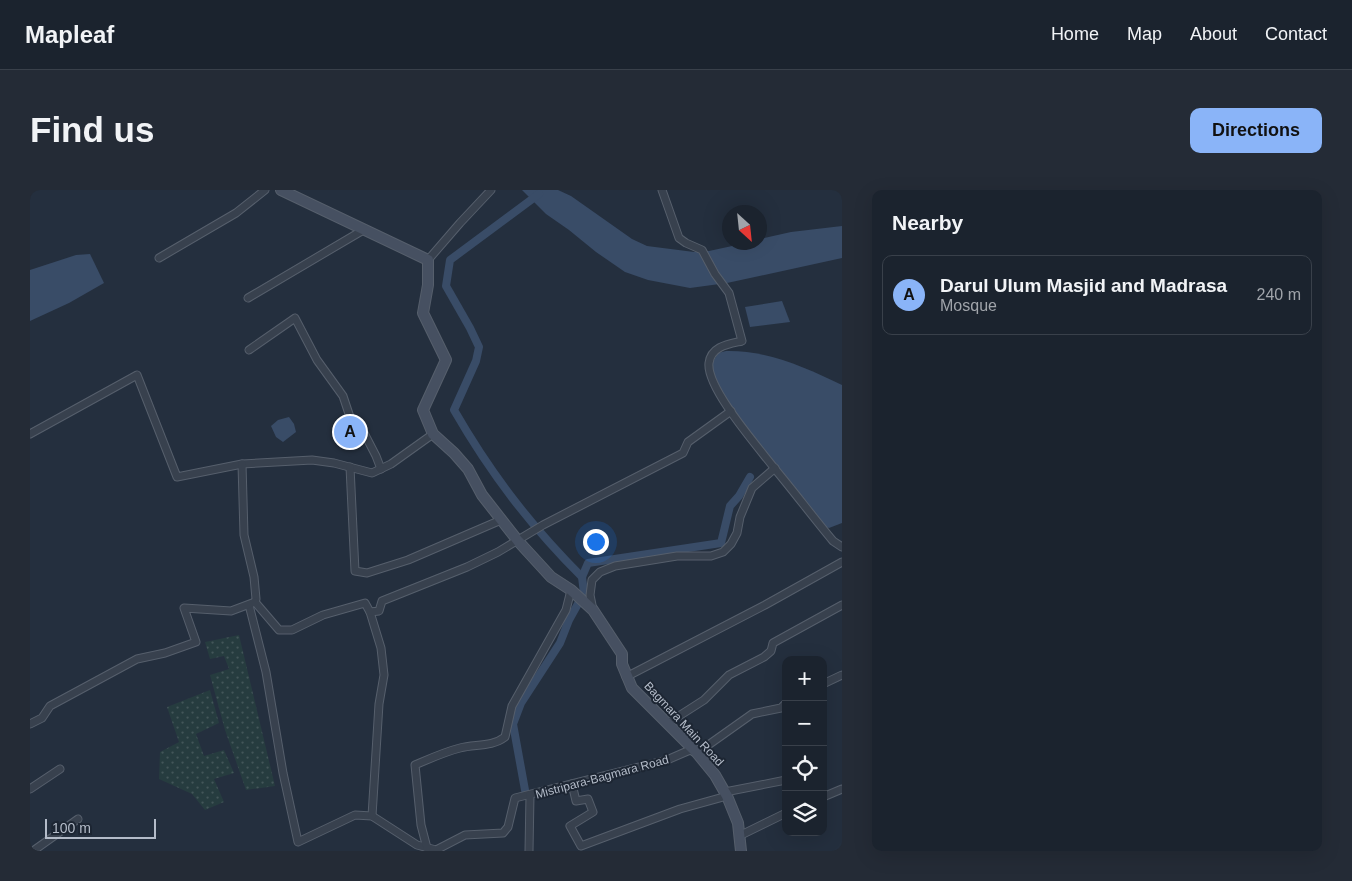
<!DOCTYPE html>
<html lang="en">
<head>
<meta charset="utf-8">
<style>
  :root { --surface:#1b232e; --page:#242b36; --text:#f1f3f6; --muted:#a0a4aa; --line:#39404a; --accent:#8ab4f8 }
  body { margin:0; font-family:Arial,sans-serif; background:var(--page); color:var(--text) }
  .controls { position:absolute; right:15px; bottom:15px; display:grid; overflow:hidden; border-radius:10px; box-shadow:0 5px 20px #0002 }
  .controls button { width:45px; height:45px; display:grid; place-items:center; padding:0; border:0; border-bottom:1px solid var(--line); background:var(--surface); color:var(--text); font:25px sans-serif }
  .compass { position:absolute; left:692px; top:15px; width:45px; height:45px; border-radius:50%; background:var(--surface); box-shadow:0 5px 20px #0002; rotate:153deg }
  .scale { position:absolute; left:15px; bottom:12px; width:111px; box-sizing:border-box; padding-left:5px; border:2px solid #b4bcc9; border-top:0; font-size:14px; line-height:18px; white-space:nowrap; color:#b4bcc9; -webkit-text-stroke:4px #1d2633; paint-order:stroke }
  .you { position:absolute; left:565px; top:351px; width:18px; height:18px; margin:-12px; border:4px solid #fff; border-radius:50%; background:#1a73e8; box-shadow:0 0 0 8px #1a73e833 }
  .badge { display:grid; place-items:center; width:32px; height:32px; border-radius:50%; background:var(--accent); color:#111; font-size:16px; font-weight:700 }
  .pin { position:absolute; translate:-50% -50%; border:2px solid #fff; box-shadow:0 1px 5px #0006 }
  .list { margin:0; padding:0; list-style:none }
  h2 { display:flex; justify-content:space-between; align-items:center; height:65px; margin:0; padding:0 20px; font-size:21px }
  h2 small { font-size:16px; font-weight:400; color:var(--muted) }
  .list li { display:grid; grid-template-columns:32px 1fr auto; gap:15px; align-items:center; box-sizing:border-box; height:80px; margin:0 10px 10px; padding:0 10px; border:1px solid var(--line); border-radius:10px }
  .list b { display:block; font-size:19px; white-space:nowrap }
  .list p { margin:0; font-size:16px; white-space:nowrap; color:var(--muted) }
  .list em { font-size:16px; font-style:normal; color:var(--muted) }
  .icon { flex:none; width:28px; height:28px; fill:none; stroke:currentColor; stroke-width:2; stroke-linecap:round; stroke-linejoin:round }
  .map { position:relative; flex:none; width:812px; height:661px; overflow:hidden; border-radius:10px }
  header { display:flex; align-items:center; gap:30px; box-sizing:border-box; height:70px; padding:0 25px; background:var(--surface); border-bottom:1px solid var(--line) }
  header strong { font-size:24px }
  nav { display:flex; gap:28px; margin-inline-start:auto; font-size:18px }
  .intro { display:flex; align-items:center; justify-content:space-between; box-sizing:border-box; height:120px; padding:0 30px }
  h1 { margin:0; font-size:35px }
  .button { padding:12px 22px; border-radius:10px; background:var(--accent); color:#111; font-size:18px; font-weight:700 }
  main { display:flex; gap:30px; padding:0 30px }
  aside { flex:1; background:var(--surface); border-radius:10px; box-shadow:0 5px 20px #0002 }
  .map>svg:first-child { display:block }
  .grass { fill:url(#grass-dots) }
  .water { fill:#394c67 }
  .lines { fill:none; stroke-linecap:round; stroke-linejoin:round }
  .canal { stroke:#394c67; stroke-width:8 }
  .street-casing { stroke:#565f6c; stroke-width:9 }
  .secondary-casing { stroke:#565f6c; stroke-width:12 }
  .street { stroke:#38414e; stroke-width:7 }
  .secondary { stroke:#465061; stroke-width:10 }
  .labels { text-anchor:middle; stroke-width:4; stroke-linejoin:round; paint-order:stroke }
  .street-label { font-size:12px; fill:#b4bcc9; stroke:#1d2633 }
</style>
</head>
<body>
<header>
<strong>Mapleaf</strong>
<nav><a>Home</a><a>Map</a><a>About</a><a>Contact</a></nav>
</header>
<div class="intro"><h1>Find us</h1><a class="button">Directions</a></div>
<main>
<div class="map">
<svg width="812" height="661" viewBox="0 0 812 661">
  <defs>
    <pattern id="grass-dots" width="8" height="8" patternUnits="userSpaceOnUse" patternTransform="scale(1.25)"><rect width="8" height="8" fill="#263c3f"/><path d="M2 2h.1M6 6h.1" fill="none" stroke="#435659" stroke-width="1.8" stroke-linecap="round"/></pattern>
  </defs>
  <rect width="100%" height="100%" fill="#242f3e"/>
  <g class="grass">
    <path d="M209,445L245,596L216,600L195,540L180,485L199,479L194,466L180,469L175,452Z"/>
    <path d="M180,500L189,533L166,544L174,566L194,560L204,583L184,589L194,612L175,620L162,604L129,589L130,562L149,552L137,517Z"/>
  </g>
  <g class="water">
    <path d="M492,0H528L541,6L602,49L617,56L664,62L679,61L716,53L729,52L730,49L761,42L812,36V68L697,93L660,98L618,90L595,82L566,62L539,40L516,24Z"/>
    <path d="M60,64L74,93L39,113L0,131V80L46,65Z"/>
    <path d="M752,111L760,132L720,137L715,117Z"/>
    <path d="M696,161C737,160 776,178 812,195V333L799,338L794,336L712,234L687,194L681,175L688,163Z"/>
    <path d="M259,227L264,234L266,242L253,252L246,247L241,236L248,230Z"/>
  </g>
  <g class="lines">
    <g class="canal">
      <path d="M509,4L420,70L416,96L440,138L449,157L446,171L424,220C461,284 500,335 552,387"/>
      <path d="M495,600L483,534L491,513L530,453L539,430L554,403L552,387L558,373L691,353L700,316L709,306L720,287"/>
    </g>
    <g class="street-casing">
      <g id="street">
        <path d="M632,0L649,48L656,53L672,60L685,84L699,103L712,151C699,154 681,156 679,173C676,198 729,258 745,279C765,303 783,327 803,351L812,357"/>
        <path d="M129,68L206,23L235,0"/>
        <path d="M398,70L430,33L461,0"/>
        <path d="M218,108L335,39"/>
        <path d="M219,160L265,128L287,170L313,206L320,227L331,237L346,266L351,279"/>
        <path d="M0,244L107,185L147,287L212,274L282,270L304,273L342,283L361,274L403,244"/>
        <path d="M212,274L214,345L224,387L226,409L225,412"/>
        <path d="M320,277L325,381L337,383L378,370L471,330"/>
        <path d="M219,415L236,482L253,583L268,652L325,625L342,626L387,655L406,660L435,645L473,643L478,637L485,608L637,570L660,560L667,563L722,524L751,518L756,513"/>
        <path d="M563,420L560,405L562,390L570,382L585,376L647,366H681L693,362L701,354L707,343L710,327L722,298L745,278"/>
        <path d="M340,422L351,458L354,485L349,514L342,626"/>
        <path d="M596,487L735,415L812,372"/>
        <path d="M793,494L812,485"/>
        <path d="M638,533L674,510L699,485L734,467L741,461L743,453L812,415"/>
        <path d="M0,534L12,528L20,516L107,469L135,463L166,452L154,418L201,421L225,412L249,440H262L293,425L335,413L340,422L349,421L352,411L437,377L468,362L513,335L653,263L658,252L701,221"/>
        <path d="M542,594L546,611L558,609L563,622L540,636L551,656L650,619L697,606"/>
        <path d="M0,599L30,579"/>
        <path d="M695,602L756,590"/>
        <path d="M793,607L812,599"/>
        <path d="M709,646L756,623"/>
        <path d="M397,658L391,635L385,575C399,569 414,562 430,558C445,554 462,557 475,547L482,516L536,420L541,400"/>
        <path d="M3,661L48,629"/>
        <path d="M499,661L500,605"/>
      </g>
    </g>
    <g class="secondary-casing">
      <path id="secondary" d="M251,0L398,70V95L393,123L416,170L393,220L403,244L424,263L438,279L452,305L488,351L521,387L541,400L563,420L592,464V474L602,498L667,563L685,585L697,606L708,633L711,661"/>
    </g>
    <use href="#street" class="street"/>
    <use href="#secondary" class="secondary"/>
  </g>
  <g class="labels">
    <g class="street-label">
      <text transform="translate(654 534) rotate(47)" y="4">Bagmara Main Road</text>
      <text transform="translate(572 587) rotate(-15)" y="4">Mistripara-Bagmara Road</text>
    </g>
  </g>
</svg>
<div class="controls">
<button>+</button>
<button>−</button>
<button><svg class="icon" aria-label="locate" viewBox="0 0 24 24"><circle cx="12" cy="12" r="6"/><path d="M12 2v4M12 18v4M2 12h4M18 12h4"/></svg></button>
<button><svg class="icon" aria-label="layers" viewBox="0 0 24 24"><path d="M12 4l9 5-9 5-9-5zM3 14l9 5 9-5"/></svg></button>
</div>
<svg class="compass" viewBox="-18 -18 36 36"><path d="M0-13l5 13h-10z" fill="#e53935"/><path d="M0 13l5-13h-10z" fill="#a0a4aa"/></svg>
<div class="scale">100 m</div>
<div class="you"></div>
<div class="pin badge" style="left:320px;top:242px">A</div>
</div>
<aside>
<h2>Nearby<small></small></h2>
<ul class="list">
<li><span class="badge">A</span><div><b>Darul Ulum Masjid and Madrasa</b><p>Mosque</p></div><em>240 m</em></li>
</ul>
</aside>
</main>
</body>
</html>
